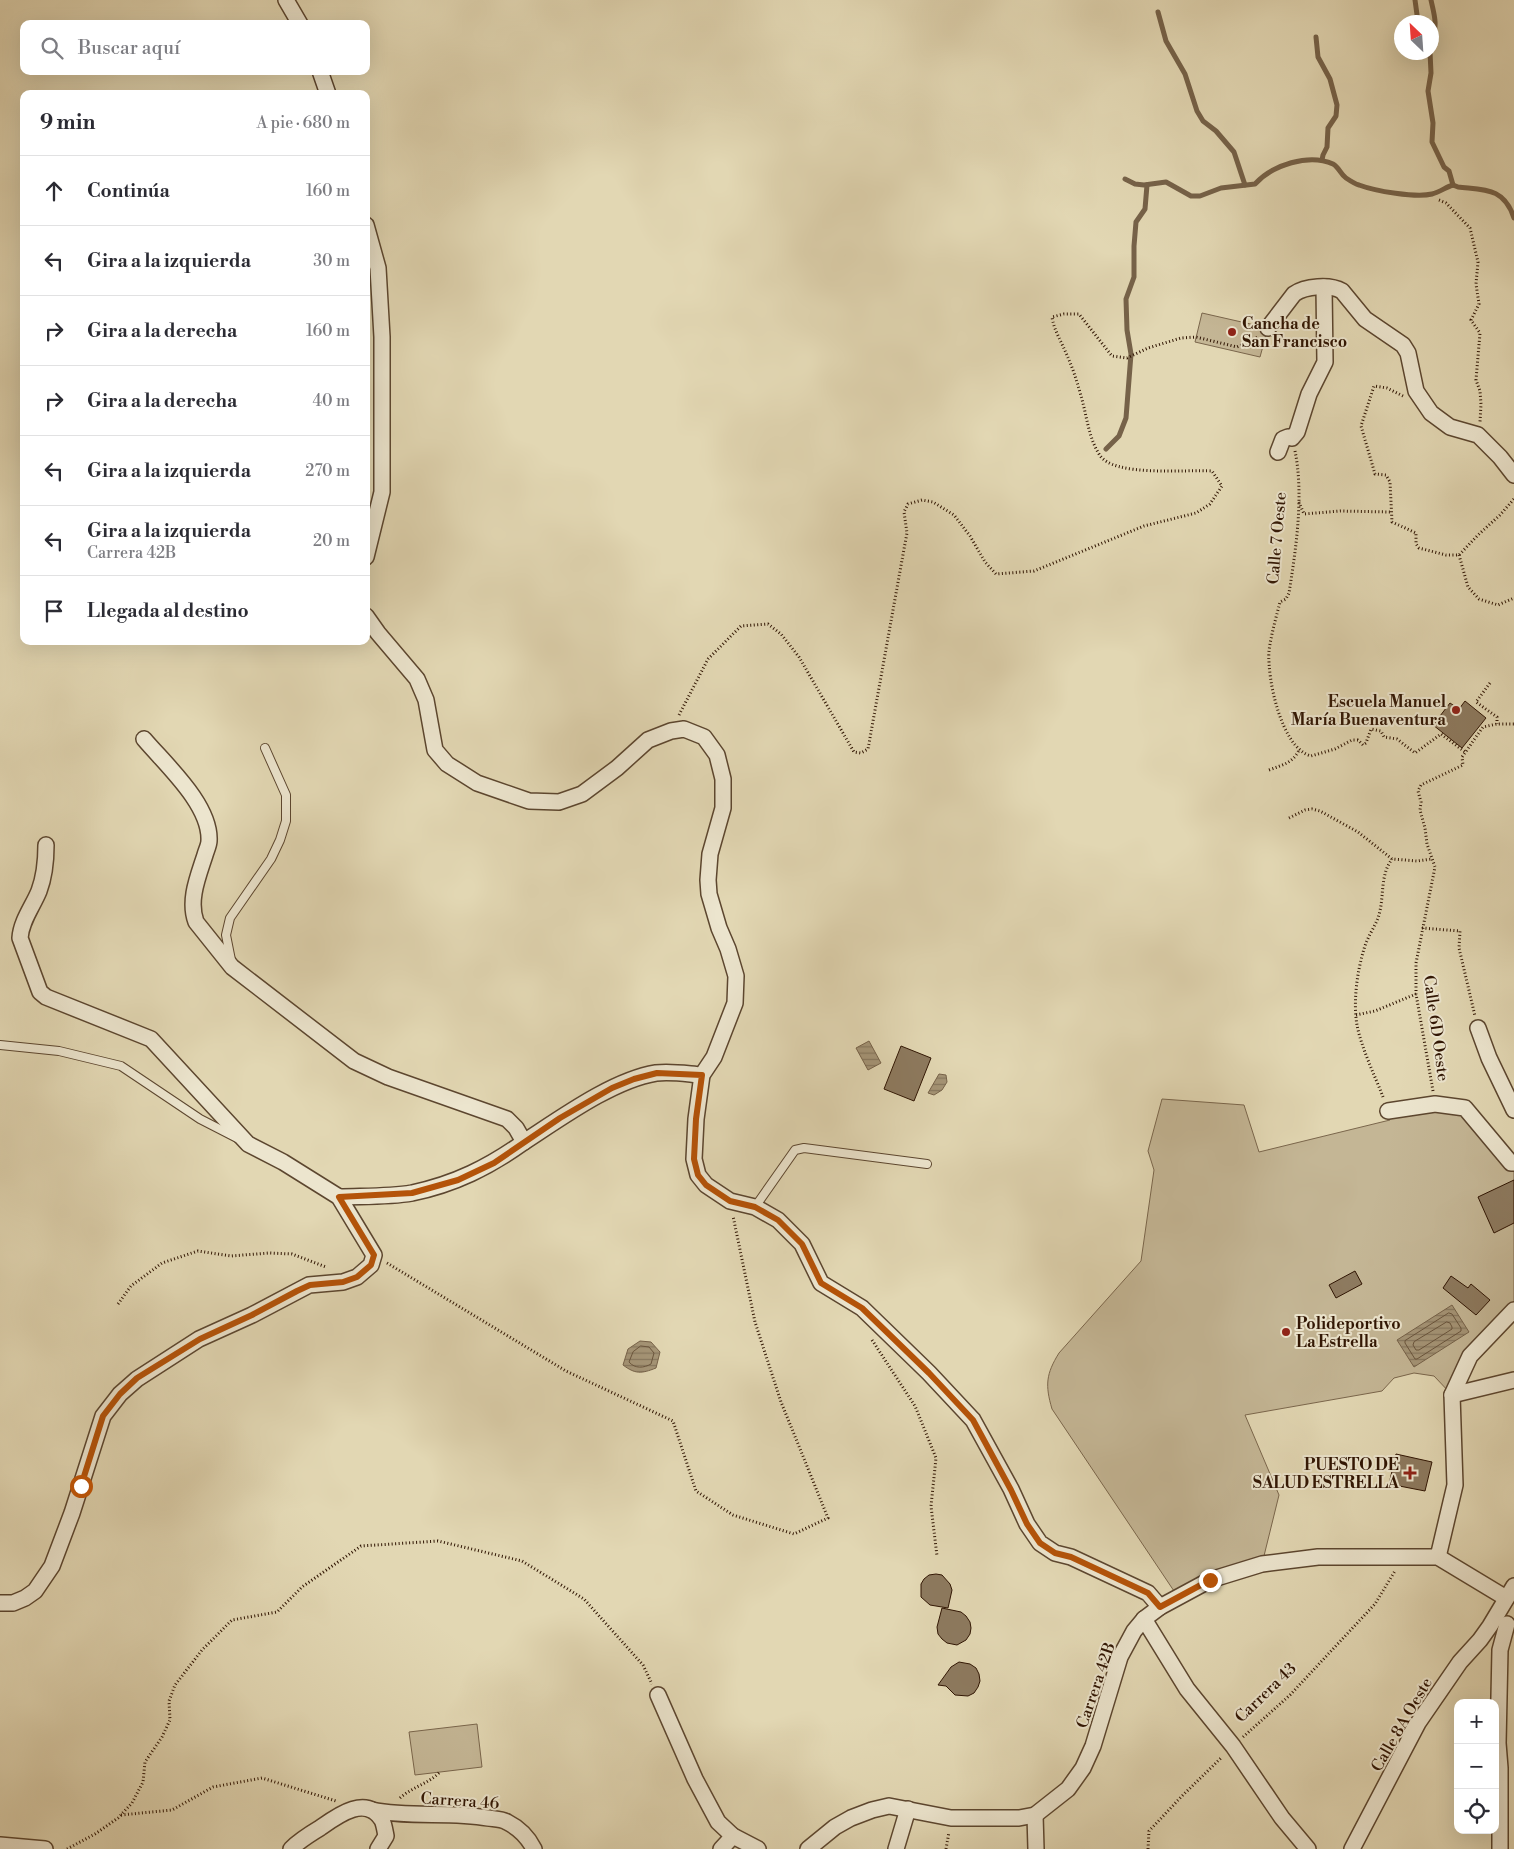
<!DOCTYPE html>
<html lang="es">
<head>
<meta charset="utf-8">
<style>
  :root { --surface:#fff; --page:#f2f2f3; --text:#2b2b33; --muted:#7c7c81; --line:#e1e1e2 }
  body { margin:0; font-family:"Libre Bodoni",serif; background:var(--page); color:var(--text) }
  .controls { position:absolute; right:15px; bottom:15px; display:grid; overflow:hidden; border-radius:10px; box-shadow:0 5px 20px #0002 }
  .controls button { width:45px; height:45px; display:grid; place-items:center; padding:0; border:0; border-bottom:1px solid var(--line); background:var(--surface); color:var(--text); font:25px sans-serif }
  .compass { position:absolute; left:1394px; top:15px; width:45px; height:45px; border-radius:50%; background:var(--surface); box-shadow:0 5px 20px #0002; rotate:335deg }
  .stop { position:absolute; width:15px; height:15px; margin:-11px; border:4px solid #b45309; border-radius:50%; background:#fff }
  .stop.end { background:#b45309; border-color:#fff; box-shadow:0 1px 5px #0008 }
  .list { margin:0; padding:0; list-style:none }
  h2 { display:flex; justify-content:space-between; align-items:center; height:65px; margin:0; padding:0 20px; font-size:21px }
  h2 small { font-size:16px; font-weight:400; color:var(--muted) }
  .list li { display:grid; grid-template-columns:32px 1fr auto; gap:15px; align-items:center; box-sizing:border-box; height:70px; padding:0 20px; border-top:1px solid var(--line) }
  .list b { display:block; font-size:19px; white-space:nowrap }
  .list p { margin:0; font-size:16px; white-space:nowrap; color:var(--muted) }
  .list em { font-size:16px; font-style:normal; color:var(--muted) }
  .icon { flex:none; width:28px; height:28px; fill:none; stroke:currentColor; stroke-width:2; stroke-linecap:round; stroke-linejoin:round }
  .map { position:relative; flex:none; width:1514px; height:1849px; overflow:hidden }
  .search { position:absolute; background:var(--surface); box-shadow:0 5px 20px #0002; left:20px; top:20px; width:350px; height:55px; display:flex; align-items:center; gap:12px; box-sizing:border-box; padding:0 18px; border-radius:10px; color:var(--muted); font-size:19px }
  .panel { position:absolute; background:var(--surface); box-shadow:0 5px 20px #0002; left:20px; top:90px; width:350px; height:555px; border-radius:10px }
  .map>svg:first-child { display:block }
  .garden { fill:#c4b695; stroke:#7a664c }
  .water { fill:url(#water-rules); stroke:#766249 }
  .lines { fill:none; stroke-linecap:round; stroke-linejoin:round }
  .shore { stroke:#6a553d; stroke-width:1 }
  .stream { stroke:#766249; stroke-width:5 }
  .building { fill:#8d7a5f; stroke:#301503 }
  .service-casing { stroke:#5c462f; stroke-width:10 }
  .minor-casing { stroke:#5c462f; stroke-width:18 }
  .path { stroke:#301503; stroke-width:3; stroke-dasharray:1 2.5; stroke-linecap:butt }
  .service { stroke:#ece5ce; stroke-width:8 }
  .minor { stroke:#ece5ce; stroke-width:15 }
  .route { stroke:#b45309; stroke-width:6 }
  .poi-dot { fill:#8f2418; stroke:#ece5ce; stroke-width:2 }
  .labels { text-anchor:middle; stroke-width:4; stroke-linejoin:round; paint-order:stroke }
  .poi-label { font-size:16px; font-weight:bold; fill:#301503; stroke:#ece5ce; text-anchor:start }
  .street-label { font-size:16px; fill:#301503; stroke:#ece5ce }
</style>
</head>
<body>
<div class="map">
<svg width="1514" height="1849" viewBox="0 0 1514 1849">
  <defs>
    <pattern id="water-rules" width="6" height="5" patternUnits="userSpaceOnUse" patternTransform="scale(1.25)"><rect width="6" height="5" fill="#a59577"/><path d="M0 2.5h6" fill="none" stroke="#87785f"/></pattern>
  </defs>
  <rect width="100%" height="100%" fill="#e2d7b3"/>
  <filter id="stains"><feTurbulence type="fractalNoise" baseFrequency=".004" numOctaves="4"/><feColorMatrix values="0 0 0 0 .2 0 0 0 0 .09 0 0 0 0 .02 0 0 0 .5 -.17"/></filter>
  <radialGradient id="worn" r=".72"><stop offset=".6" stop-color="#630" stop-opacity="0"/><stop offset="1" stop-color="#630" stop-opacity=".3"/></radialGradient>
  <g class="garden">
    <path d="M1202,313L1268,328L1260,357L1195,342Z"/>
    <path d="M1162,1099L1244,1105L1259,1152L1390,1120L1388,1111L1465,1108L1514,1163V1310L1470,1356L1452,1395L1434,1376L1414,1373L1394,1378L1382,1391L1245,1415L1279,1495L1262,1564L1178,1597L1052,1409C1045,1385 1046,1374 1059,1353L1141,1261L1154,1170L1148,1151Z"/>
    <path d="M477,1724L482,1767L415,1775L409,1732Z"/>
  </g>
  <g class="water">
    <path d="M869,1041L881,1063L868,1070L856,1048Z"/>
    <path d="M939,1074L946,1075L947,1082L942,1090L934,1095L928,1093Z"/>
    <path d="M1452,1305L1469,1332L1414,1367L1397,1340Z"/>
    <path d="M640,1341L651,1342L660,1352L656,1368C641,1374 635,1374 623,1365L628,1349Z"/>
  </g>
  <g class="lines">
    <g class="shore">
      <path d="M1449,1313L1452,1314L1461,1328V1331L1417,1359H1415L1405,1343V1341Z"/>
      <path d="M1447,1322L1450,1323L1452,1327V1329L1419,1350H1416L1413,1345L1414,1342Z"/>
      <path d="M641,1346L649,1347L654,1353L651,1364C644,1368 635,1369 629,1362L633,1352Z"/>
    </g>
    <g class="stream">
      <path d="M1415,0L1418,22"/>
      <path d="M1431,0C1434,14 1438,25 1432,38"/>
      <path d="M1158,12L1166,41L1185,74L1197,111L1203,121L1216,131L1234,152L1245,185"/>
      <path d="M1316,37L1318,57L1330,79L1337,105L1336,116L1328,128L1327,147L1323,155L1322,160"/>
      <path d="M1430,52L1431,73L1428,91L1433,123L1432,142L1444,167L1449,171L1453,185"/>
      <path d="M1125,179L1135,184L1144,185L1166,182L1191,196H1200L1221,188L1255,184C1272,165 1309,153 1333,164C1339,167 1340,174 1346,178C1349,180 1355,184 1359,185C1375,191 1416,198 1432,194C1440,192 1446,187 1453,185"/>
      <path d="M1453,185L1458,187C1484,190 1504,187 1514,218"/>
      <path d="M1106,449L1119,436L1126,418L1131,354L1127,330L1126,299L1134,277V246L1136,222L1145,209L1147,185"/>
    </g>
  </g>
  <g class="building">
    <path d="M1465,701L1486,718L1462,748L1433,725L1450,703L1459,709Z"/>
    <path d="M901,1046L931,1058L914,1101L884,1089Z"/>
    <path d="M1514,1180V1223L1494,1233L1478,1197Z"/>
    <path d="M1355,1271L1362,1284L1336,1298L1329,1285Z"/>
    <path d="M1451,1276L1468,1288L1471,1284L1490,1300L1476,1315L1443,1288Z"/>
    <path d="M1396,1454L1432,1462L1425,1491L1389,1484Z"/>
    <path d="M936,1574L942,1575L950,1584L952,1590L948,1608L930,1605L921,1597V1584L924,1579L929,1575Z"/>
    <path d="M942,1608L961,1612L966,1616L970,1622L971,1628L970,1634L966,1640L957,1645L947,1643L942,1639L938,1634L937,1627Z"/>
    <path d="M959,1662L970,1664L976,1668L979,1674L980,1681L978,1687L974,1693L968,1696L955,1695L946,1686L938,1685L951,1667Z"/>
  </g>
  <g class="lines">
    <g class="service-casing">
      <g id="service">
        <path d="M231,960L226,935L230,918L271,859L280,840L286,821V795L265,748"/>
        <path d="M0,1045L59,1051L121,1066L200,1119L237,1138"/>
        <path d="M755,1207L795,1150L804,1148L927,1164"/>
      </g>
    </g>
    <g class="minor-casing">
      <g id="minor">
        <path d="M286,0L300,24"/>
        <path d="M320,71L328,94"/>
        <path d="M366,225L378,268L382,337V492L366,557"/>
        <path d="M1268,328L1294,294C1305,286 1330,284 1342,291L1365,319L1403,345L1408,353L1416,391L1431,413L1450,427L1478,435L1500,457L1514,475"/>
        <path d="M1278,452L1283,439L1288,437L1292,438L1297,432L1309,394L1325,362L1324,287"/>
        <path d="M366,616L378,633L417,679L426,700L435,750L447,764L477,783L529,801L559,802L582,794L617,768L648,740L671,731L684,729L704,737L717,755L723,779V808L710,854L708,880L709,894L719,928L728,949L736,976L735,1003L714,1057L702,1075L696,1119L694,1159L698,1175L706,1185L730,1201L755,1207L778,1220L802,1244L821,1283L862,1308L929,1373L973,1420L1011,1489L1027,1524L1040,1543L1055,1553L1071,1557L1148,1593L1160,1607"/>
        <path d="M144,739C166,765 211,805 209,841C209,845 206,851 205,855C198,877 188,900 196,922L232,967L354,1061L388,1077L507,1119L516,1128L524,1142C561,1118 613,1080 656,1073C671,1071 688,1074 702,1075"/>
        <path d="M1478,1028L1489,1058L1514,1110"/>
        <path d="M1388,1111L1435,1104L1465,1108L1511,1163H1514"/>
        <path d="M339,1197C363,1196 389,1197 412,1193C455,1184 489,1167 524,1142"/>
        <path d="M1452,1395L1514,1380"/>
        <path d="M1438,1557L1455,1485L1452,1395L1470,1356L1514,1310"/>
        <path d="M0,1603H13L25,1598L35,1591L52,1566L72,1513L103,1416L120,1394L137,1379L199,1339L252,1315L309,1285L343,1282L357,1277L371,1265L374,1255L339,1197L283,1162L248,1144L151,1039L46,997L40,992L20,938C21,921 33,906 39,891C45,875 46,861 46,845"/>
        <path d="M1144,1619L1187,1689L1233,1746L1282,1818L1308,1849"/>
        <path d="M658,1695L695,1779L718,1822L733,1836L758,1849"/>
        <path d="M372,1810C410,1818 450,1811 488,1818C494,1819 502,1819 507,1822C519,1828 528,1837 534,1849"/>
        <path d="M1035,1815L1036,1849"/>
        <path d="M0,1845L45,1849"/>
        <path d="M291,1849C300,1840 310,1834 320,1828C337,1816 366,1794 382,1820C384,1824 385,1831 386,1836L378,1849"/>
        <path d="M721,1849L733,1836"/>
        <path d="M808,1849L835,1827L851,1818L872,1810L889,1806L951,1818H1019L1035,1815L1068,1789L1083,1768L1093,1746L1120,1657L1134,1631L1144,1619L1160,1607L1210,1580L1262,1564L1318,1557H1438L1506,1598"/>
        <path d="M896,1849L908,1809"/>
        <path d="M1352,1849L1418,1723L1460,1662L1480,1640L1490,1626L1514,1586"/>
        <path d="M1500,1849V1768L1498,1743L1500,1650L1507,1624"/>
      </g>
    </g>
    <g class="path">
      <path d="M1439,200L1446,203L1470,228L1478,262L1476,284L1479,304L1471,320L1480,333L1476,380L1480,391L1481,404L1480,422"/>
      <path d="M1403,396L1387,388L1374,386L1361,426L1375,474L1386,475L1390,482L1392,522L1416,533V544L1419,548L1446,555H1459L1478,535L1500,515L1514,499"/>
      <path d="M1295,451C1304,495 1296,549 1289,593L1286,599L1280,602C1276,618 1271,635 1269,651C1267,678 1281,748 1311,756L1335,749L1352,740H1358L1363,745L1366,743L1371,729L1381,731L1384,737L1397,739L1415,753L1441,734L1465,752"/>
      <path d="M1299,502L1304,514L1340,511L1390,512"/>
      <path d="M1459,555L1468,587L1479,599L1498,605L1514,598"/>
      <path d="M1490,683L1476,702L1497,717V724"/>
      <path d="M679,715L708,659L741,626L768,624L781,634L799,657L854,752L861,753L868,749L904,549L907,533L904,512L908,504L922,500L933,502L954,515L970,536L985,562L996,574L1034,571L1144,526L1196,513L1210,504L1222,486L1212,471C1188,469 1112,478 1099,454C1088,436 1087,416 1081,396C1077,381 1072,366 1066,353C1061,341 1054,330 1052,317L1064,314H1079L1112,356L1127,358L1148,348L1181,338L1196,337L1237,347L1258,337"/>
      <path d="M1269,770C1282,765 1293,763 1299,750"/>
      <path d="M1289,818L1305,810L1312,809L1320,811L1358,832L1392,859L1417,861L1432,859"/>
      <path d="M1422,928L1460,931L1459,948L1475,1016"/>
      <path d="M1356,1015L1375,1011L1416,994"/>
      <path d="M1433,1091L1416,994V963L1435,867L1427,844L1425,828L1420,810L1421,802L1418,791L1421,785L1463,765L1462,757L1483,727L1497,724H1514"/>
      <path d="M1383,1097C1375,1076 1361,1047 1357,1025C1353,1002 1357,972 1364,949C1367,938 1374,928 1378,918C1385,898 1379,877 1392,859"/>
      <path d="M387,1263L566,1371L673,1421L696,1491L733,1515L794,1534L828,1518L781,1402L755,1322L733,1216"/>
      <path d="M118,1304L131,1286L162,1263L198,1251L231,1256L269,1253L292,1254L326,1267"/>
      <path d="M872,1340L915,1406L936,1458L931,1506L937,1556"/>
      <path d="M1243,1737L1290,1695L1375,1604L1395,1571"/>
      <path d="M400,1798C412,1787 428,1784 440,1772"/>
      <path d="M121,1815L172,1810L213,1787L262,1778L336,1801"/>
      <path d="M67,1849L95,1834L118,1818L132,1803L143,1782L145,1762L162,1737L170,1720L169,1701L175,1685L202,1650L232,1620L277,1612L302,1587L361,1546L438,1541L522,1561L584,1599L643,1665L652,1684"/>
      <path d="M946,1849L949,1832"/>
      <path d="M1148,1849L1149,1831L1182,1796L1222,1757"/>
    </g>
    <use href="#service" class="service"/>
    <use href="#minor" class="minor"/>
  </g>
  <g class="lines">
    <path class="route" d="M81,1486L103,1416L120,1394L137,1378L200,1339L252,1315L297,1291L310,1285L343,1282L357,1277L371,1265L374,1255L339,1197L412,1193L458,1180L494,1163L560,1118L612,1088L634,1079L657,1073L702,1075L696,1119L694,1159L698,1175L706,1185L730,1201L755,1207L778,1220L802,1244L821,1283L862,1308L929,1373L973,1420L1011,1490L1027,1524L1040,1543L1055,1553L1071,1557L1148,1593L1160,1607L1210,1580"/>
  </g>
  <g class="poi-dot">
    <circle cx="1232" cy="332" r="5"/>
    <circle cx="1456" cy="710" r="5"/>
    <circle cx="1286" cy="1332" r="5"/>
    <path d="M1407.5 1465.5h5v5h5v5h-5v5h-5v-5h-5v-5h5z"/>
  </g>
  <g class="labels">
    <g class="poi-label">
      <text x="1242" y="329">Cancha de<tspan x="1242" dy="18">San Francisco</tspan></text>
      <text x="1446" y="707" text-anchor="end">Escuela Manuel<tspan x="1446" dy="18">María Buenaventura</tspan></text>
      <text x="1296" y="1329">Polideportivo<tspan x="1296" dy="18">La Estrella</tspan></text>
      <text x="1399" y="1470" text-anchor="end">PUESTO DE<tspan x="1399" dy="18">SALUD ESTRELLA</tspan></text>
    </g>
    <g class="street-label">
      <text transform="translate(1276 538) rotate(-85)" y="6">Calle 7 Oeste</text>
      <text transform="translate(1437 1028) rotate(82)" y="6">Calle 6D Oeste</text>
      <text transform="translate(1095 1685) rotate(-71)" y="6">Carrera 42B</text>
      <text transform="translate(1265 1692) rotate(-44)" y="6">Carrera 43</text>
      <text transform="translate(1401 1724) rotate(-60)" y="6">Calle 8A Oeste</text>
      <text transform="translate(460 1800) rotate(4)" y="6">Carrera 46</text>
    </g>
  </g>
  <rect width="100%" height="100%" filter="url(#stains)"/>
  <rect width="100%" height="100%" fill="url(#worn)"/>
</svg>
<div class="controls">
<button>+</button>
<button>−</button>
<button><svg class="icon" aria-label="locate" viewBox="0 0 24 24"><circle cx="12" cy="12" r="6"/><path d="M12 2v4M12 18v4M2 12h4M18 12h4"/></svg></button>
</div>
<svg class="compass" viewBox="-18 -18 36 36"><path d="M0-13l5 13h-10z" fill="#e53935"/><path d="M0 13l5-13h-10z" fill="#7c7c81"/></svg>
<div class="stop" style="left:81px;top:1486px"></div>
<div class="stop end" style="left:1210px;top:1580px"></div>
<div class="search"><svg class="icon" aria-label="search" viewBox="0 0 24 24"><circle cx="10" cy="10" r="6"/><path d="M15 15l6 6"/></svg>Buscar aquí</div>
<section class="panel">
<h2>9 min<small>A pie · 680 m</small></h2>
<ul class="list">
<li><svg class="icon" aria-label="ahead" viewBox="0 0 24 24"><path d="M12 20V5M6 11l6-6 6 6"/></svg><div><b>Continúa</b></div><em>160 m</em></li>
<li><svg class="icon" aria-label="left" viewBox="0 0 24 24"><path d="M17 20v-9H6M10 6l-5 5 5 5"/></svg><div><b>Gira a la izquierda</b></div><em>30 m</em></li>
<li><svg class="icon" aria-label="right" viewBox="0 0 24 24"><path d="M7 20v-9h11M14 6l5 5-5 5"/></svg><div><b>Gira a la derecha</b></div><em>160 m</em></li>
<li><svg class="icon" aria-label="right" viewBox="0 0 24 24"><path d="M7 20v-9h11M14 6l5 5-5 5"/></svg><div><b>Gira a la derecha</b></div><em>40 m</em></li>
<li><svg class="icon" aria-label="left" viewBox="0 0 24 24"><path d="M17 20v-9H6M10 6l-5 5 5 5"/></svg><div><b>Gira a la izquierda</b></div><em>270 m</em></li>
<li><svg class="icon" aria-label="left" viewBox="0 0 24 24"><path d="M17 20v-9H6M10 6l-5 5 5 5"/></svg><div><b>Gira a la izquierda</b><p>Carrera 42B</p></div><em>20 m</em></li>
<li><svg class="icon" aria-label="arrive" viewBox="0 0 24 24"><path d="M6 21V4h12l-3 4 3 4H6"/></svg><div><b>Llegada al destino</b></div></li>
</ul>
</section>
</div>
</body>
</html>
